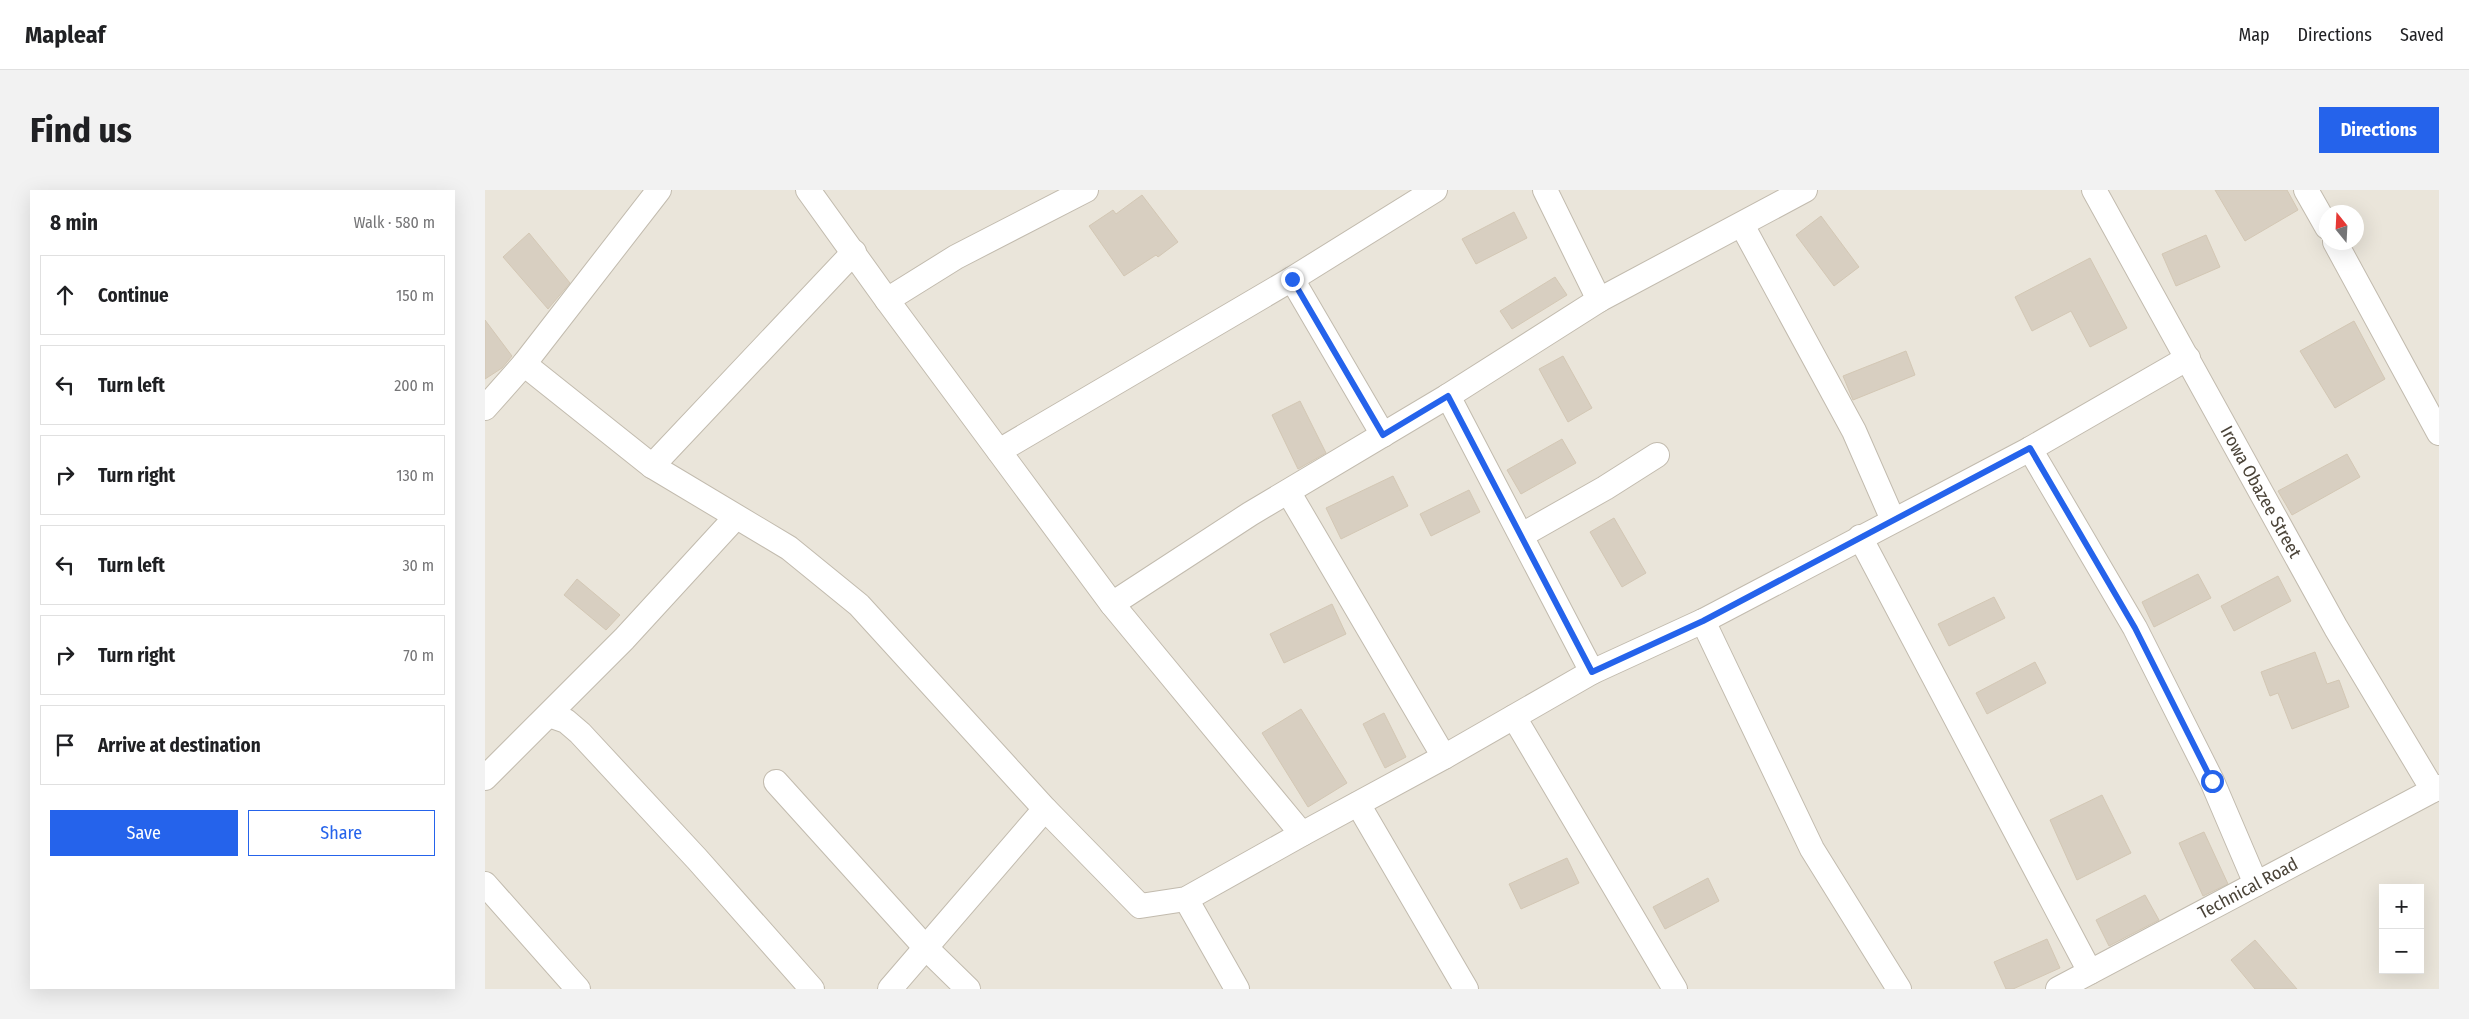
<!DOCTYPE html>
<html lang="en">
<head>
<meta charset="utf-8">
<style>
  :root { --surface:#fff; --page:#f2f2f2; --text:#202124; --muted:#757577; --line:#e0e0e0; --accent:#2563eb }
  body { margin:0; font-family:"Fira Sans Condensed",sans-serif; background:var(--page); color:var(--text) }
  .controls { position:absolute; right:15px; bottom:15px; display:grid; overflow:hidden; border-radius:0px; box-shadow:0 5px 20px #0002 }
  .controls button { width:45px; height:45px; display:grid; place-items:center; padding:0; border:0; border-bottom:1px solid var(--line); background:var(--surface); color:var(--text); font:25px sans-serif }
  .compass { position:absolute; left:1834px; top:15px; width:45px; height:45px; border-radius:50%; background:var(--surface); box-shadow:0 5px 20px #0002; rotate:342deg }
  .stop { position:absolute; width:15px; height:15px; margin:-11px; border:4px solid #2563eb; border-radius:50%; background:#fff }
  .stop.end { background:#2563eb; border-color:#fff; box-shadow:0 1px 5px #0008 }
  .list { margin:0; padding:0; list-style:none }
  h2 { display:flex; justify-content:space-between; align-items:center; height:65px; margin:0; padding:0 20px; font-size:21px }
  h2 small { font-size:16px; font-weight:400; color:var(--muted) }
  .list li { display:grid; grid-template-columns:32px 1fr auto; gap:15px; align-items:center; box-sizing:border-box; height:80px; margin:0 10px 10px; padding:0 10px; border:1px solid var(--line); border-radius:0px }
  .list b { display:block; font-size:19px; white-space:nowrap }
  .list em { font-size:16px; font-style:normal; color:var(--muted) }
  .actions { display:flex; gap:10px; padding:15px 20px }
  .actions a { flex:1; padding:11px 0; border:1px solid var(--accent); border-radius:0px; text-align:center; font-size:18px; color:var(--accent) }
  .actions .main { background:var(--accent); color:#fff }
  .icon { flex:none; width:28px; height:28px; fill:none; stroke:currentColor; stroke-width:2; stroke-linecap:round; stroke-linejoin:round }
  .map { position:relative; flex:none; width:1954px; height:799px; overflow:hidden; border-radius:0px }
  header { display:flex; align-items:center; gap:30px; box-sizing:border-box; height:70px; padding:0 25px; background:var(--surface); border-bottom:1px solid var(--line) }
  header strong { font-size:24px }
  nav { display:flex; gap:28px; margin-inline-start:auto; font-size:18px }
  .intro { display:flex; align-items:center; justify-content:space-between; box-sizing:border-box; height:120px; padding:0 30px }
  h1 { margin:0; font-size:35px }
  .button { padding:12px 22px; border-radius:0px; background:var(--accent); color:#fff; font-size:18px; font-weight:700 }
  main { display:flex; gap:30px; padding:0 30px }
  aside { flex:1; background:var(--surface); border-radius:0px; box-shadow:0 5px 20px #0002 }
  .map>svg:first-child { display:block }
  .residential { fill:#eae5da; fill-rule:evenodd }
  .building { fill:#d8cfc1; stroke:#d3c7b4 }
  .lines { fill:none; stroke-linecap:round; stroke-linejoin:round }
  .minor-casing { stroke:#c2bbae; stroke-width:26 }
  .minor { stroke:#fff; stroke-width:24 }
  .route { stroke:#2563eb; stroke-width:6 }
  .labels { text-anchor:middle; stroke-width:4; stroke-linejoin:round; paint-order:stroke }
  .street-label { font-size:18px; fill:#4b4439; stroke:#fff }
</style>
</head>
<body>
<header>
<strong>Mapleaf</strong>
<nav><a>Map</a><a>Directions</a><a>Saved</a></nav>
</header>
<div class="intro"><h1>Find us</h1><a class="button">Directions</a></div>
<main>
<aside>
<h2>8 min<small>Walk · 580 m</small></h2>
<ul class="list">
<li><svg class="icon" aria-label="ahead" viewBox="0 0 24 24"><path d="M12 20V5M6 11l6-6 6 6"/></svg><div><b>Continue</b></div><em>150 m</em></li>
<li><svg class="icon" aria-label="left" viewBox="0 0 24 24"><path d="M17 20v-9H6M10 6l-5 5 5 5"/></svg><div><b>Turn left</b></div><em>200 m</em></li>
<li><svg class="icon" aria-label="right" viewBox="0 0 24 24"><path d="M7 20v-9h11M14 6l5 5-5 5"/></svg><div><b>Turn right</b></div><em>130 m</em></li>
<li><svg class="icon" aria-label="left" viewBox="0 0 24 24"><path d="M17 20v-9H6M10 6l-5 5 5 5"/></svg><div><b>Turn left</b></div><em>30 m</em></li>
<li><svg class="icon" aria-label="right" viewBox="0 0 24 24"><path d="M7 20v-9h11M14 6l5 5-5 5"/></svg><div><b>Turn right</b></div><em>70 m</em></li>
<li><svg class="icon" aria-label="arrive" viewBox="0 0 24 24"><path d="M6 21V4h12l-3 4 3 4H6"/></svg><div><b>Arrive at destination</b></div></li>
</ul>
<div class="actions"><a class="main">Save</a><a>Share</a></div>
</aside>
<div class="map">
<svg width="1954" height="799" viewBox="0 0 1954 799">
  <rect width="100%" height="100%" fill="#f6f3ec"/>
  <path class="residential" d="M0,0H1954V799H0ZM1842,22H1872V52H1842ZM1898,698H1935V780H1898Z"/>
  <g class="building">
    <path d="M1730,0H1802L1813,20L1760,51Z"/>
    <path d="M657,5L693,52L673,67L671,65L639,86L604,36L628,20L631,24Z"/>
    <path d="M1029,22L1042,48L991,74L977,49Z"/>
    <path d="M1336,26L1374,77L1349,96L1311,45Z"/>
    <path d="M44,43L85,93L63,119L18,67Z"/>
    <path d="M1721,45L1735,77L1691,96L1677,64Z"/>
    <path d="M1605,68L1642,138L1605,157L1586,121L1547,141L1530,107Z"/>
    <path d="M1070,87L1082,105L1027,139L1015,121Z"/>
    <path d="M0,130L27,166L17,178L0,189Z"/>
    <path d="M1869,131L1900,189L1850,218L1815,161Z"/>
    <path d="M1421,161L1430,185L1368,210L1358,186Z"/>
    <path d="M1078,166L1107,218L1083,232L1054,179Z"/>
    <path d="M815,211L841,263L813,279L787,225Z"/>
    <path d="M1077,249L1091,273L1036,304L1022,280Z"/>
    <path d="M1862,264L1875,287L1807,325L1793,301Z"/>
    <path d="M908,286L923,316L856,349L841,318Z"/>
    <path d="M984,300L995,322L946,346L935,324Z"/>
    <path d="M1129,328L1161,383L1137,397L1105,342Z"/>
    <path d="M1713,384L1726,408L1669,437L1657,412Z"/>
    <path d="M1793,386L1806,411L1749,441L1736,416Z"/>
    <path d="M92,389L135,425L121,440L79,405Z"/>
    <path d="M1509,407L1520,428L1464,456L1453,434Z"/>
    <path d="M847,414L861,444L799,473L785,444Z"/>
    <path d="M1830,462L1842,494L1854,490L1864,517L1807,539L1793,503L1785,506L1776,482Z"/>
    <path d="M1550,472L1561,493L1502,524L1491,503Z"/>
    <path d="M816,519L862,593L823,617L777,543Z"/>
    <path d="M899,523L921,567L900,578L878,534Z"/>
    <path d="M1617,605L1646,663L1592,690L1565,630Z"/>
    <path d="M1719,642L1743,694L1718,706L1694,653Z"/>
    <path d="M1082,668L1094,693L1036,719L1024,694Z"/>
    <path d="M1223,688L1234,711L1180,739L1168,717Z"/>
    <path d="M1660,705L1674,730L1624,756L1611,730Z"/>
    <path d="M1562,749L1575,778L1528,799H1521L1509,772Z"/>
    <path d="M1770,750L1812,799H1770L1746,770Z"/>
  </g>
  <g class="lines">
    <g class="minor-casing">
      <g id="minor">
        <path d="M323,0L402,110L627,414L817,644"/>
        <path d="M1060,0L1114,110"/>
        <path id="s1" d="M1609,0L1851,438L1948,600"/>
        <path d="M1821,0L1842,37"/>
        <path d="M1257,35L1369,241L1408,330"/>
        <path d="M1850,52L1954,243"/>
        <path d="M807,89L898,245"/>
        <path d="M402,110L471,67L601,0"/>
        <path d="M39,174L167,276L304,358L374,415L560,619L655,716L701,709L817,644L959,567L1107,482L1218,431L1456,306L1545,259L1703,168"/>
        <path d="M963,206L1107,482"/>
        <path d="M0,218L39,174L174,0"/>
        <path d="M1545,259L1650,438L1727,591L1771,694"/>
        <path d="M514,261L807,89L950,0"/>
        <path d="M167,276L369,62"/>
        <path d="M804,303L959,567"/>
        <path d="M1037,345L1120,298L1172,265"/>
        <path d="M1375,347L1605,782"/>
        <path d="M627,414L765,324L963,206L1114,110L1320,0"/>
        <path d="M1218,431L1327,659L1414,799"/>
        <path d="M64,525L81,531L95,543L212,669L327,799"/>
        <path d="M1029,527L1190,799"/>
        <path d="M0,588L139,449L251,327"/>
        <path d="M291,592L440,757L483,799"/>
        <path d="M873,614L981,799"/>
        <path d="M0,694L93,799"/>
        <path d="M701,709L752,799"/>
        <path d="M405,799L560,619"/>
        <path id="s2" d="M1573,799L1954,597"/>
      </g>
    </g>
    <use href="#minor" class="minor"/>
  </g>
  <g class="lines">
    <path class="route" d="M807,89L898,245L963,206L1107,482L1218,431L1545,258L1650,438L1727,591"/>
  </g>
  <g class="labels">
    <g class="street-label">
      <text dy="6" stroke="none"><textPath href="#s1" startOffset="345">Irowa Obazee Street</textPath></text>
      <text dy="6" stroke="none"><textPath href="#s2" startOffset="215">Technical Road</textPath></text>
    </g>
  </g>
</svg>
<div class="controls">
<button>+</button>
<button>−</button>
</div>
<svg class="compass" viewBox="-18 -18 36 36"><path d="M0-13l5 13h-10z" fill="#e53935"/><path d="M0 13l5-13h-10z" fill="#757577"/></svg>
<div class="stop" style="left:1727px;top:591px"></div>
<div class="stop end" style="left:807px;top:89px"></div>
</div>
</main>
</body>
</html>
